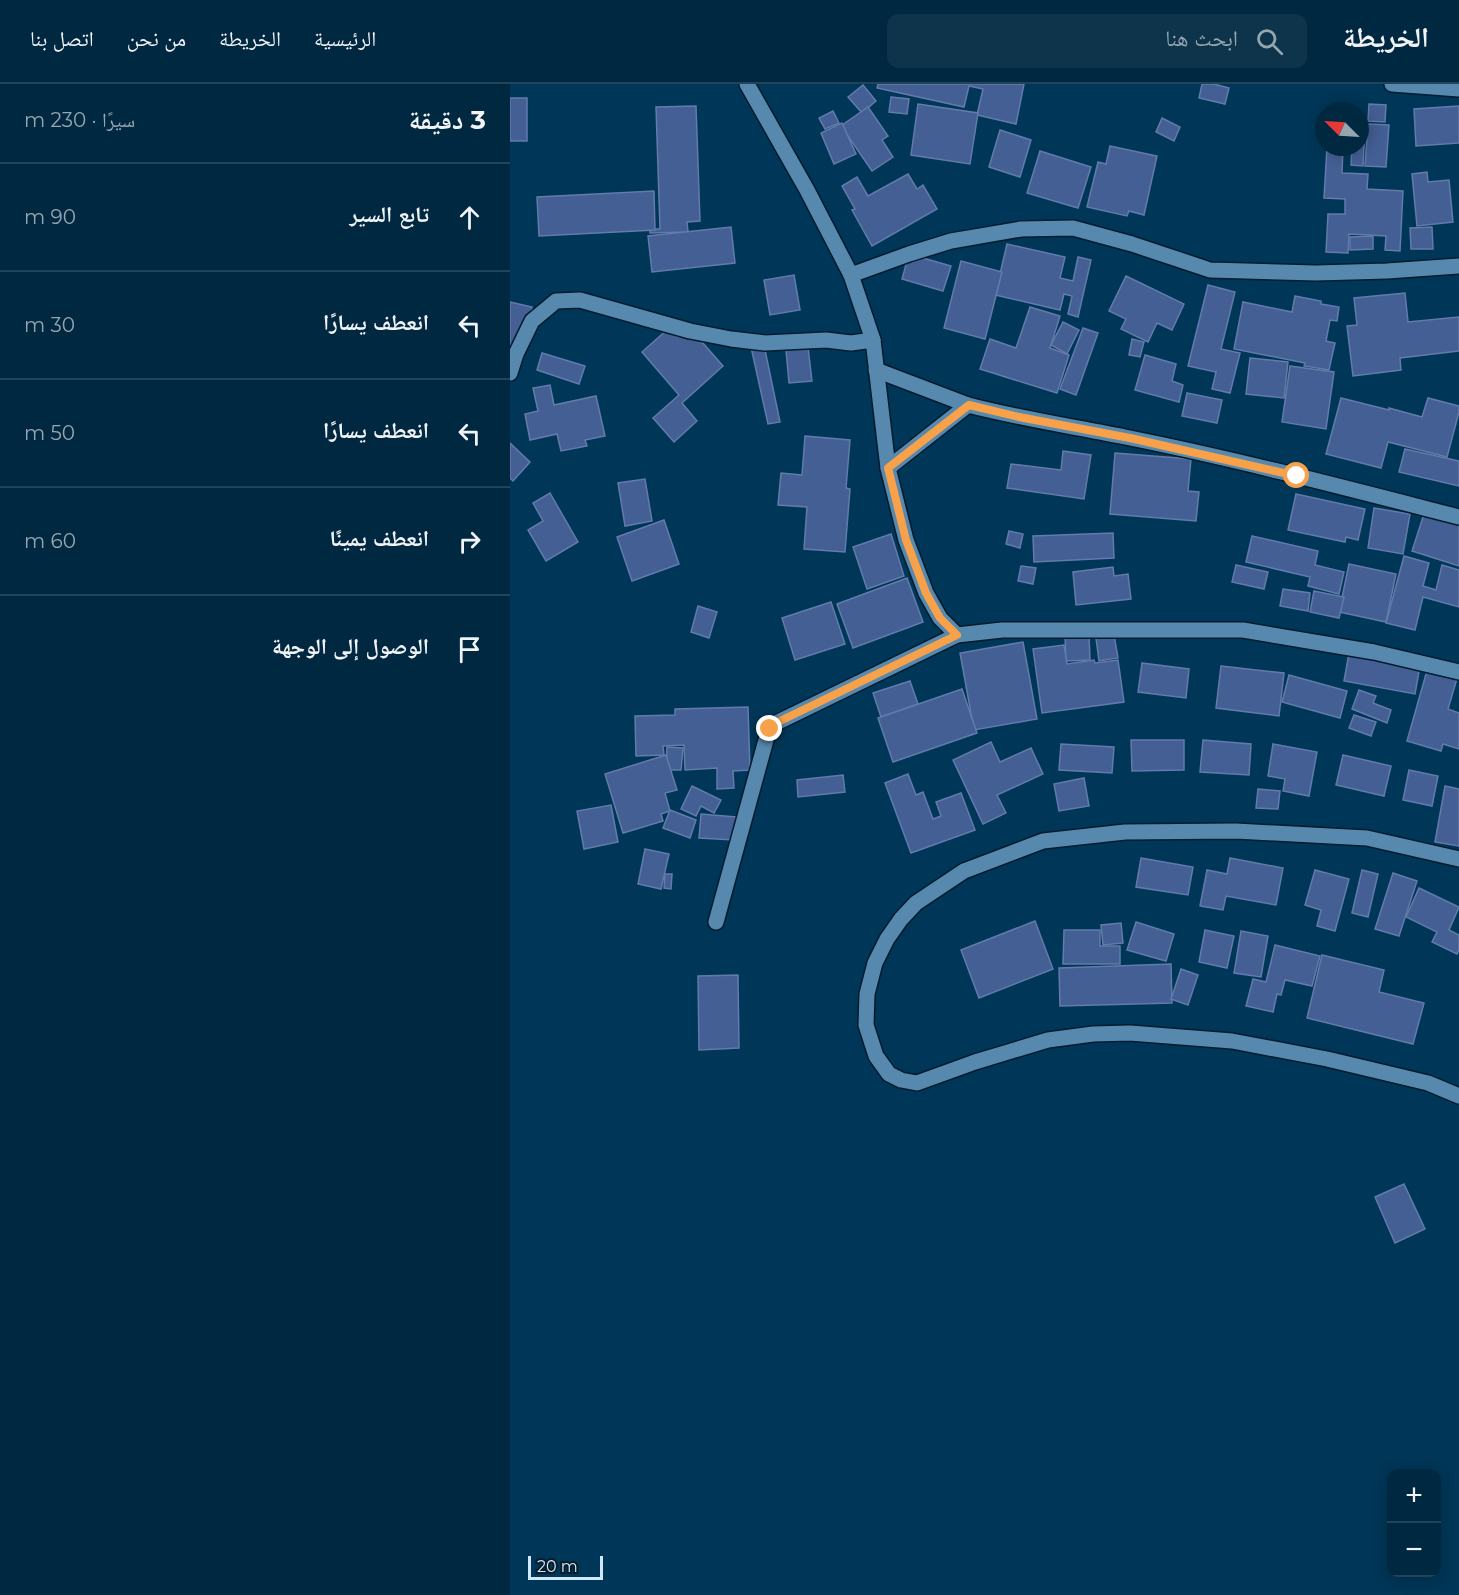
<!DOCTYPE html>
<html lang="ar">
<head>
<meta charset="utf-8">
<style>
  :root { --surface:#002841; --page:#0e344c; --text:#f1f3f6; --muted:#95a6b1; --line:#22445a }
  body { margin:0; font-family:Montserrat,"Noto Naskh Arabic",sans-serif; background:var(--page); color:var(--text); direction:rtl }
  .controls { position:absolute; right:18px; bottom:18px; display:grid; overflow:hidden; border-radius:12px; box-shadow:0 3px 15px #0003 }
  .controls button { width:54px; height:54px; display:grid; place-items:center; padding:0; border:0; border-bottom:2px solid var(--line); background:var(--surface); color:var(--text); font:30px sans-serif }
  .compass { position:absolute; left:805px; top:18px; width:54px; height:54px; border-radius:50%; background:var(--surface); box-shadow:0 3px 15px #0003; rotate:294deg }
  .scale { position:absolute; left:18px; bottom:15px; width:75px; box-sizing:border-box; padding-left:6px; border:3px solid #cfe8fd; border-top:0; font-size:16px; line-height:21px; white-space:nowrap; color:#cfe8fd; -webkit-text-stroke:4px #081c2b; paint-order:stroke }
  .stop { position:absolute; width:18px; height:18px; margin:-14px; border:4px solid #f7a14a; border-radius:50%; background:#fff }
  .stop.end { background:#f7a14a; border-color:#fff; box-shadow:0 2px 6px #0008 }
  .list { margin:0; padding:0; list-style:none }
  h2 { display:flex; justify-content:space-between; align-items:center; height:78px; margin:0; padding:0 24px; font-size:26px }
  h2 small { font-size:20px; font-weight:400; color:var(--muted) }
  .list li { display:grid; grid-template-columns:39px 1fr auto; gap:18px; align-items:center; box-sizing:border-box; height:108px; padding:0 24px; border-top:2px solid var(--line) }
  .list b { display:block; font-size:22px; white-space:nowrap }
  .list em { font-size:20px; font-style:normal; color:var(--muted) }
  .icon { flex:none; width:33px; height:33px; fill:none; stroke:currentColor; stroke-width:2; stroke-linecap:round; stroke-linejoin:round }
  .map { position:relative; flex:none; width:949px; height:1511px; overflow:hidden; direction:ltr }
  header { display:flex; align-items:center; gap:36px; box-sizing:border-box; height:84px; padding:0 30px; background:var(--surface); border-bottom:2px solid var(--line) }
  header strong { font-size:28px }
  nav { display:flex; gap:33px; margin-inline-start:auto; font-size:21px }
  .search { width:420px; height:54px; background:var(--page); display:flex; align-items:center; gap:15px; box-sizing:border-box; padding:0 21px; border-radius:12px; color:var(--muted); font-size:22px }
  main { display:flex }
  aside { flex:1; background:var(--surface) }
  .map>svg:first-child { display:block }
  .building { fill:#445f94; stroke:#627baa; stroke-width:1.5 }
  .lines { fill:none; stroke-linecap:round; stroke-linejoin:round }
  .minor-casing { stroke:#031c2e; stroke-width:18 }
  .minor { stroke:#5788ae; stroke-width:15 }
  .route { stroke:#f7a14a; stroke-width:8 }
</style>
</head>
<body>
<header>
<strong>الخريطة</strong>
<div class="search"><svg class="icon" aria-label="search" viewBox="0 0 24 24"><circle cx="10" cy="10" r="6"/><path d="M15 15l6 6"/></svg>ابحث هنا</div>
<nav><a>الرئيسية</a><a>الخريطة</a><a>من نحن</a><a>اتصل بنا</a></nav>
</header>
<main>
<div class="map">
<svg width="949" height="1511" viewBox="0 0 949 1511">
  <rect width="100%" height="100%" fill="#003657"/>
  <g class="building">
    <path d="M368,0H514L506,40L467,31L473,5L459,2L454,23L367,4Z"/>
    <path d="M692,0H704L719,4L715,20L689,14Z"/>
    <path d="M353,1L366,17L352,29L338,13Z"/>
    <path d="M381,13L399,15L397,30L379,28Z"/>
    <rect x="0" y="14" width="17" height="43"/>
    <path d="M408,20L468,29L460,80L401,71Z"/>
    <path d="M859,20L876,21L875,38L858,37Z"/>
    <path d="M186,22L190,137L177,138L178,148L140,149V145H150L146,23Z"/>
    <path d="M949,22V59L906,62L904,25Z"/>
    <path d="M358,23L378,52L372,56L383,73L362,87L331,42Z"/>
    <path d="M323,27L329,39L315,45L309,34Z"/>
    <path d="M652,34L670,43L664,57L646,48Z"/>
    <path d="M332,39L346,70L324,80L311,49Z"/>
    <path d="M858,40L879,41L876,83L855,82Z"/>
    <path d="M850,43H855L853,82L841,81L842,63H850Z"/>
    <path d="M490,46L521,56L510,93L479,83Z"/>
    <path d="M600,62L647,72L634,131L619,127L617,132L577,123L588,78L596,80Z"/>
    <path d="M817,63H833L832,89L858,90L857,105L893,107L890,167L875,166L876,152L839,150L838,169L816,168L818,130H835V115L814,114Z"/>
    <path d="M530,67L581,83L568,124L517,109Z"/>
    <path d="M917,88L918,98L939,96L943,138L907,142L902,90Z"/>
    <path d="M398,90L407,105L413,101L427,125L362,162L342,126L345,125L332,102L347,93L358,112Z"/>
    <path d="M144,107L145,146L29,152L27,113Z"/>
    <path d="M221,143L225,179L142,188L138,152Z"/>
    <path d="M922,143L923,165H901L900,144Z"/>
    <path d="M863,152V165L840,166V153Z"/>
    <path d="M497,160L555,173L550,194L563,197L568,173L581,176L568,233L558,230L562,212L554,210L550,226L485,211Z"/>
    <path d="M399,170L441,182L433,207L392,195Z"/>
    <path d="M451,177L492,188L475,255L434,244Z"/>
    <path d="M284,191L290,226L260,231L254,196Z"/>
    <path d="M616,192L674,220L662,246L647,239L638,258L611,245L616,235L599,227Z"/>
    <path d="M698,201L725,208L711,265L730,269L720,309L702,305L706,288L678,282Z"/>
    <path d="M895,209L898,238L949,233V267L890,274L891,286L843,292L837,242L847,241L844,214Z"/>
    <path d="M785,212L811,217V220L829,223L827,237L820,236L816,257L825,259L819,286L794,282L795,279L724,265L733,218L782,228Z"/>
    <path d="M0,218L22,223L11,272L0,269Z"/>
    <path d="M520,223L550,232L540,264L559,271L547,309L470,285L480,255L506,264Z"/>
    <path d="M553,238L569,246L557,270L541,261Z"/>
    <path d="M178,242L213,282L172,319L187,337L164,358L143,334L169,311L132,268L159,244L167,253Z"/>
    <path d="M573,244L588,249L566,311L550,305Z"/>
    <path d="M622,255L634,258L630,273L619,271Z"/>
    <path d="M254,261L270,338L258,340L241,263Z"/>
    <path d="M298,263L302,297L279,299L276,266Z"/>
    <path d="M32,269L75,282L69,300L27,286Z"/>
    <path d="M635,271L666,280L662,297L673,301L669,318L625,306Z"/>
    <path d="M740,274L778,278L774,314L736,310Z"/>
    <path d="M780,282L824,288L816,345L772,338Z"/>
    <path d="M40,301L44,321L86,312L95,352L75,356L77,362L51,367L47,350L20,356L15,330L28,327L23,304Z"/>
    <path d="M677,309L712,316L707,339L672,332Z"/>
    <path d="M831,314L879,326V324L912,333L918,314L949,322V328L937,373L878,358L871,384L816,370Z"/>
    <path d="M295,352L340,356L336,404L340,405L335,468L294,465L297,423L268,421L271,389L292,391Z"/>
    <path d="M0,359L20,378L3,397L0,394Z"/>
    <path d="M895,365L949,377V402L889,388Z"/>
    <path d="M553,367L581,371L574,415L497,404L501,380L551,386Z"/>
    <path d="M605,369L681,375L678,407L689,408L686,437L600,430Z"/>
    <path d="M135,395L142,437L115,442L108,399Z"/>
    <path d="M40,409L68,458L36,477L18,446L33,437L23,419Z"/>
    <path d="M786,410L855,425L848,456L836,453L835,458L778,446Z"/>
    <path d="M864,424L900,430L893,470L858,464Z"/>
    <path d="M914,430L949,441V482L902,467Z"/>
    <path d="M154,436L169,480L122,497L107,453Z"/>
    <path d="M499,447L513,450L510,464L496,460Z"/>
    <path d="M603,449L604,474L524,478L523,452Z"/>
    <path d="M381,450L394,492L357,505L343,463Z"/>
    <path d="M742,452L808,467L805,481L834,488L829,510L798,502L800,493L736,478Z"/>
    <path d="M894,472L919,479L913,502L926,506L932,481L949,486V523L913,513L905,546L876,539Z"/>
    <path d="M839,480L886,490L876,538L829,528Z"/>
    <path d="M726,481L758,488L754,505L722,498Z"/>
    <path d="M511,482L526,484L523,500L508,497Z"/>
    <path d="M603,483L604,492L618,490L621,515L566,521L563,488Z"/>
    <path d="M397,494L413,538L343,564L327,520Z"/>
    <path d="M773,505L800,509L798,527L770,522Z"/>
    <path d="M804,507L834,513L829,534L800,528Z"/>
    <path d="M321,518L335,560L285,576L272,534Z"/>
    <path d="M188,522L207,528L199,554L181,548Z"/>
    <path d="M579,551L580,576L556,577L555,552Z"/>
    <path d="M604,551L608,574L589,577L586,554Z"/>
    <path d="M513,558L527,635L464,646L450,569Z"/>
    <path d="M554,561L557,580L584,576L585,579L608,576L614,618L532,629L523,565Z"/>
    <path d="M839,569L910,582L905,610L834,597Z"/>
    <path d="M632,579L679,585L676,614L628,608Z"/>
    <path d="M711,582L774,589L769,632L706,624Z"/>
    <path d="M918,583L948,591L938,625L949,629V665L933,660L931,667L897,657Z"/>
    <path d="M779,591L837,607L830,634L772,618Z"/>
    <path d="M400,597L408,620L371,633L363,609Z"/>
    <path d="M452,605L467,649L383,678L368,634Z"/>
    <path d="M849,606L866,612L863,619L881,626L877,639L842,625Z"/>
    <path d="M238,623L240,686L223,687L224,704L207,705V684L175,686L174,661L153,662L154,671L126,672L125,632L165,631V625Z"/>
    <path d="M844,631L866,638L861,652L839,644Z"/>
    <path d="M621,656H674V686L622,687Z"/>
    <path d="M693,656L741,660L739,691L690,688Z"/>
    <path d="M481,658L490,678L521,664L533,690L487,711L496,729L473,740L443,676Z"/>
    <path d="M551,660L604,663L602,689L549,686Z"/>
    <path d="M763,660L807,668L799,712L773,707L775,695L758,692Z"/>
    <path d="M157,663L173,664L171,686H156Z"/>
    <path d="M156,671L167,706L155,709L160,727L151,730L153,737L113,749L95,690Z"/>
    <path d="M833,671L881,682L874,712L826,701Z"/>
    <path d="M899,686L928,692L922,722L893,716Z"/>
    <path d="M398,690L406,711L413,708L423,735L431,732L426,718L451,709L465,746L401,769L375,699Z"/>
    <path d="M333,691L335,708L288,713L287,696Z"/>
    <path d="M574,694L579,722L549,727L544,700Z"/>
    <path d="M182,702L211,716L204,729L191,722L186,732L171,725Z"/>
    <path d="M935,702L949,705V762L925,758Z"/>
    <path d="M748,705L770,707L768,725L746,724Z"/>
    <path d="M101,721L108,758L74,765L67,727Z"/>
    <path d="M160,726L186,736L180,754L153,744Z"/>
    <path d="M191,730L226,733L224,756L189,754Z"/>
    <path d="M135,765L159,770L151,805L128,800Z"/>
    <path d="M631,774L683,783L678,811L626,803Z"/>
    <path d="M720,774L773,784L766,821L716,812L713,826L690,822L697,786L717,790Z"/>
    <path d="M805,786L839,795L825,847L807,842L811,826L795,821Z"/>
    <path d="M852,786L868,790L858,833L842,829Z"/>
    <path d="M883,789L907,797L889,852L865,845Z"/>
    <path d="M155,790H162L161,805L154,804Z"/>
    <path d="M909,804L949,823L939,846L949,851V866L947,870L922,858L927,848L896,833Z"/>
    <path d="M525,837L543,885L469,914L451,866Z"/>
    <path d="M626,838L664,850L656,877L617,866Z"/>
    <path d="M611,839L613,859L593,861L591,841Z"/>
    <path d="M554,846H590V862H610V880H553Z"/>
    <path d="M695,846L724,852L717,884L689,878Z"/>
    <path d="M731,847L758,852L751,893L724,889Z"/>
    <path d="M765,861L810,872L802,902L775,896L771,911L767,910L763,928L736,922L743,895L756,898Z"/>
    <path d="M812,871L874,886L869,908L914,919L903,960L797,934Z"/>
    <path d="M661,880L662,919L550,922L549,884Z"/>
    <path d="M671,885L688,891L678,921L661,915Z"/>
    <path d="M228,891L229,964L189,966L188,892Z"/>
    <path d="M894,1100L915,1145L885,1159L865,1113Z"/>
  </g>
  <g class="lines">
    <g class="minor-casing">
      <g id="minor">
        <path d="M237,0L297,106L341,191L363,256L378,384L396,456L416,509L430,534L447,551L492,546H733L864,568L949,588"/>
        <path d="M882,0L949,5"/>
        <path d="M341,191L399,170L441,157L511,145L563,144L622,160L700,186L806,189L877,187L949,182"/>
        <path d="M366,286L458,321L378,384"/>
        <path d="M0,289L6,270L22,237L46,217L70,216L180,247L221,255L255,259L316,256L341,259L363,256"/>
        <path d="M458,321C512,335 566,343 620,354C730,376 840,405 949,433"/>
        <path d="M949,775L857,754L726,747L615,748L533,757L454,787L406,819L391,835L377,855L365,879L357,910L356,941L366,972L379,990L391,996L407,999L465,978L538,956L583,950L620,949L722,957L817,975L918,999L949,1012"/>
        <path d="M206,838L259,645L264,640L447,551"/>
      </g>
    </g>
    <use href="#minor" class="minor"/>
  </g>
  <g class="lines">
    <path class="route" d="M260,645L264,640L447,551L430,534L416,509L396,456L378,384L459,321L509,333L620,354L787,392"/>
  </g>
</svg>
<div class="controls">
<button>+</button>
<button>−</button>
</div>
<svg class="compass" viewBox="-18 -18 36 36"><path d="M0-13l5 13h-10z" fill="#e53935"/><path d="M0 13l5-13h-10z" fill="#95a6b1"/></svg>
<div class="scale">20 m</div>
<div class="stop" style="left:787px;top:392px"></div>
<div class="stop end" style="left:260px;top:645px"></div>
</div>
<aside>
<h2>3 دقيقة<small>سيرًا · 230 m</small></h2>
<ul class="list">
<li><svg class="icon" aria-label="ahead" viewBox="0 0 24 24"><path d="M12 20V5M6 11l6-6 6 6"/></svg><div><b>تابع السير</b></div><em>90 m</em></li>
<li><svg class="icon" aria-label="left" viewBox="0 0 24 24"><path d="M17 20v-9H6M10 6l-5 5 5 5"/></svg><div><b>انعطف يسارًا</b></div><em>30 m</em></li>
<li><svg class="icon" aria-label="left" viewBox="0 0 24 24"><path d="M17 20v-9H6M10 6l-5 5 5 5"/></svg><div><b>انعطف يسارًا</b></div><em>50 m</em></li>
<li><svg class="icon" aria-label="right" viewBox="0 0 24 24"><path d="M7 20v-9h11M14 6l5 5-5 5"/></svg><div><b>انعطف يمينًا</b></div><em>60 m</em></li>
<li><svg class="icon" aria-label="arrive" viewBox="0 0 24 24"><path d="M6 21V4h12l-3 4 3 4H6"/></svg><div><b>الوصول إلى الوجهة</b></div></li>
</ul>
</aside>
</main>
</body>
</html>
